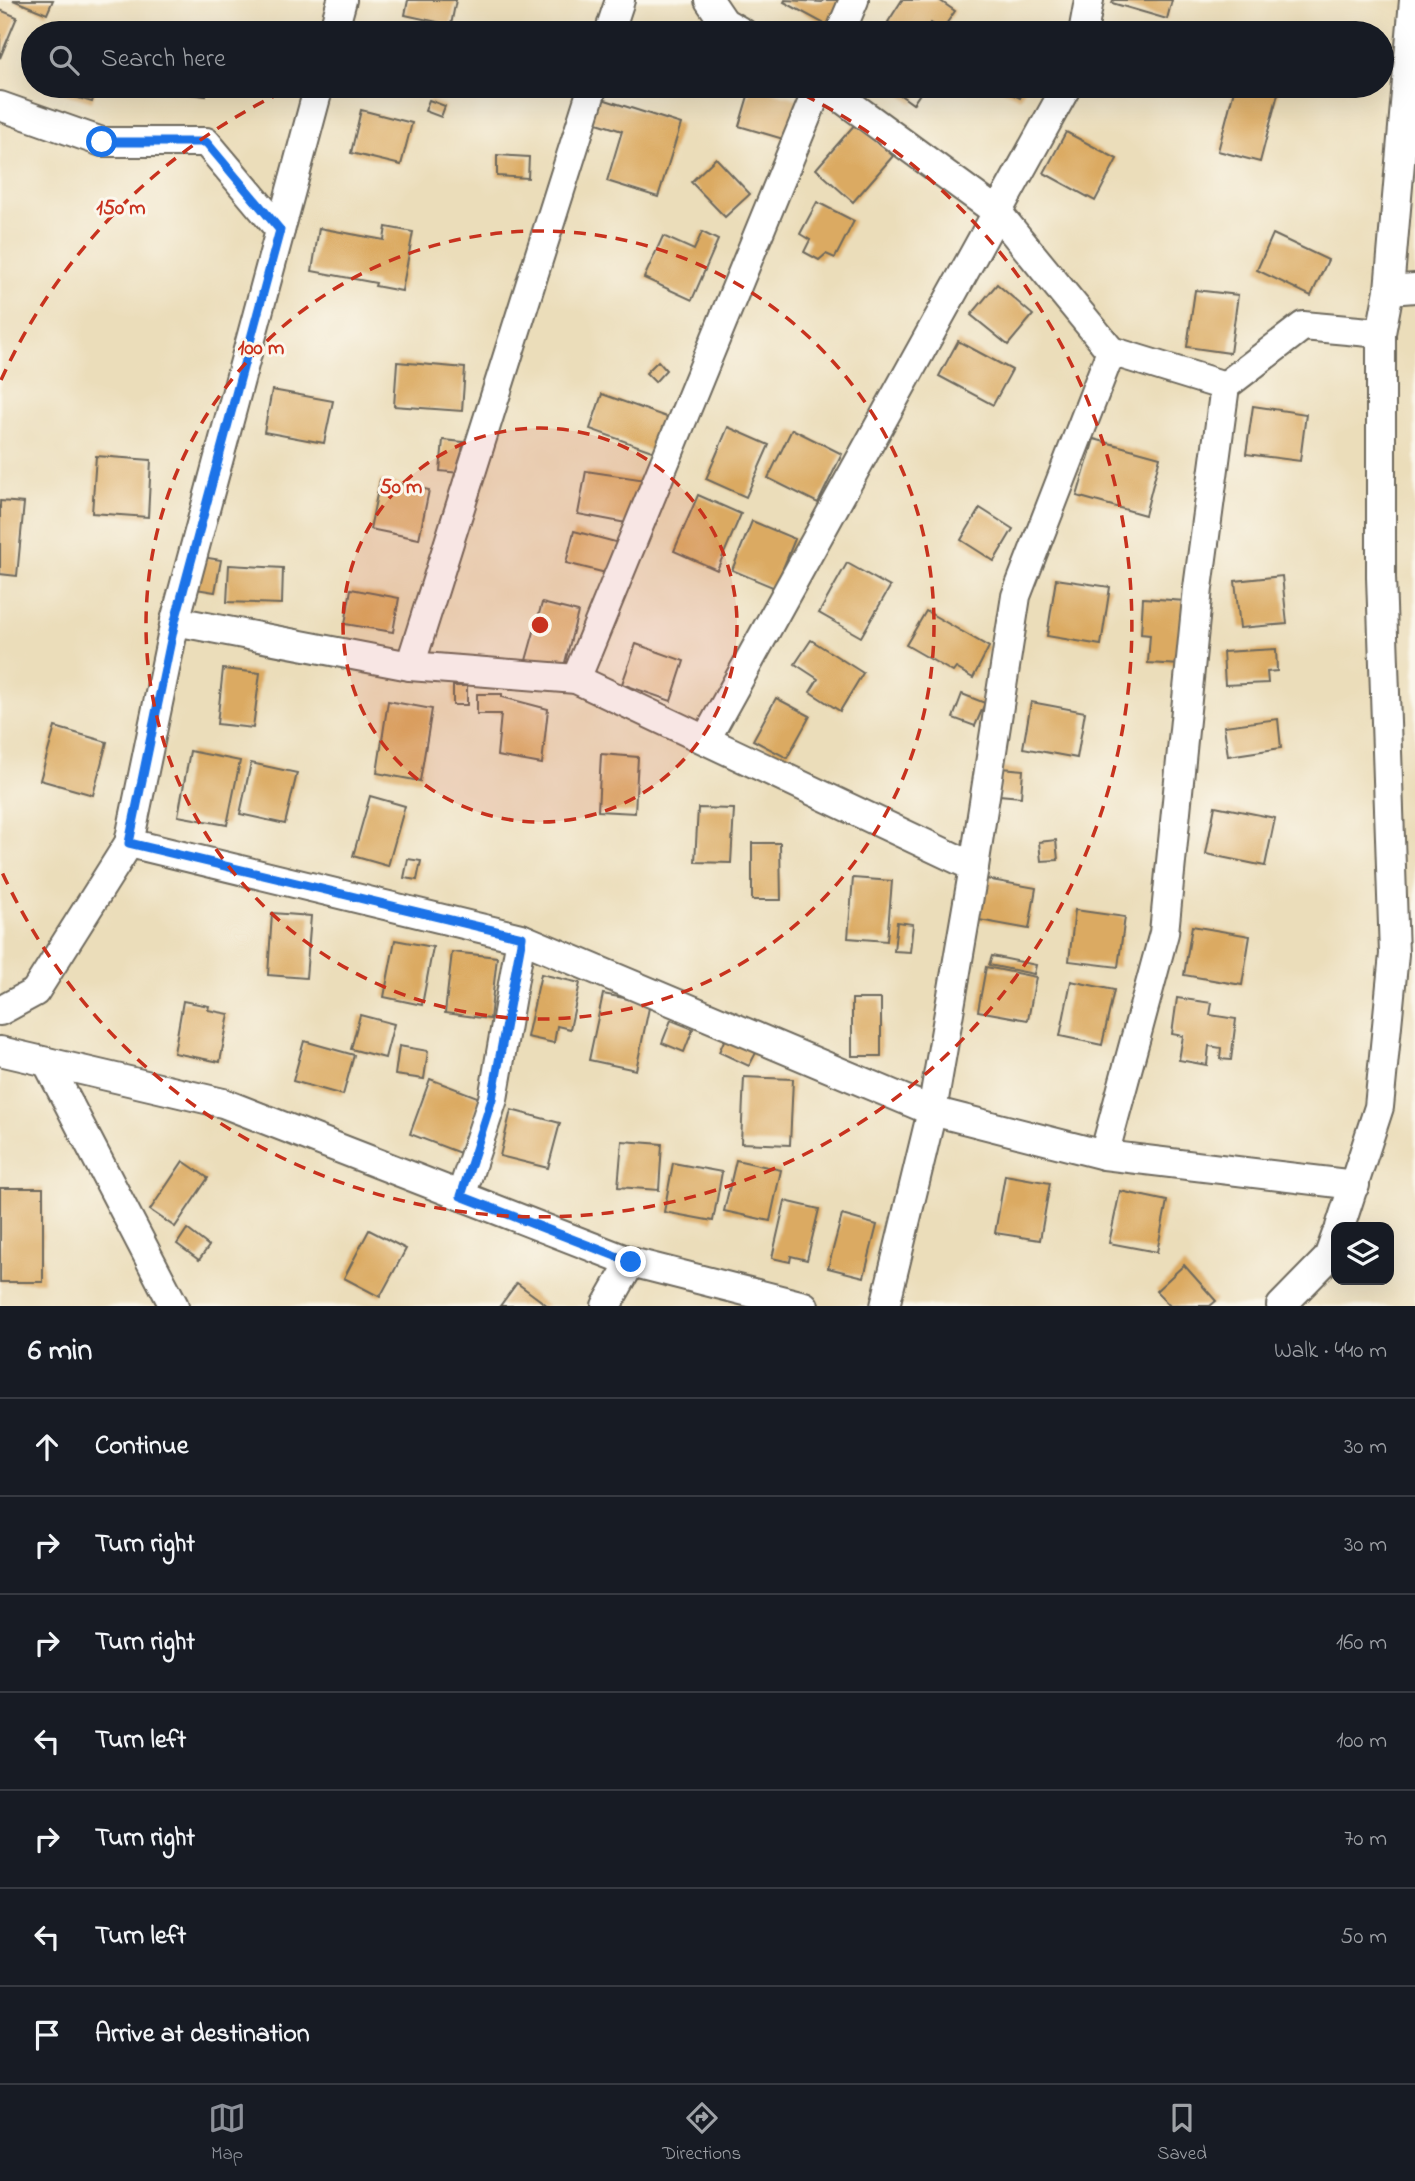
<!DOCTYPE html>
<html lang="en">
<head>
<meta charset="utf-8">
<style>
  :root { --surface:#171b24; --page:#20242c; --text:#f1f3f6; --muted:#9ea1a6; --line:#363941; --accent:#8c9099 }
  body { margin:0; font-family:"Indie Flower",sans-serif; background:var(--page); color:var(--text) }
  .controls { position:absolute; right:21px; bottom:21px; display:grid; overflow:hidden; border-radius:14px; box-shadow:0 7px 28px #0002 }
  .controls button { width:63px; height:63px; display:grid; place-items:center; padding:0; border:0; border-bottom:2px solid var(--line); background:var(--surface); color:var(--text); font:35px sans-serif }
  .stop { position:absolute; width:21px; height:21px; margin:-16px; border:5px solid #1a73e8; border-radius:50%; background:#fff }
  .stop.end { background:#1a73e8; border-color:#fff; box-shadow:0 2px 7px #0008 }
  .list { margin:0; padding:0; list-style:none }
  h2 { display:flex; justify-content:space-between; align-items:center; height:91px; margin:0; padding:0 28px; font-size:30px }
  h2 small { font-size:23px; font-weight:400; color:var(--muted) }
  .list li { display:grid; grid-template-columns:46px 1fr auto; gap:21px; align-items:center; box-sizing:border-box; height:98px; padding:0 28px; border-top:2px solid var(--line) }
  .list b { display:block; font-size:26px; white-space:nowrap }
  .list em { font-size:23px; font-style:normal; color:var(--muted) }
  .icon { flex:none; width:38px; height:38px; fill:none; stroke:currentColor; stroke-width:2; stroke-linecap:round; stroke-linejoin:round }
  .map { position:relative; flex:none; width:1415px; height:1306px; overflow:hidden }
  .search { position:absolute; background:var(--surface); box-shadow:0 7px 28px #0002; left:21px; right:21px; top:21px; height:77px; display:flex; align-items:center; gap:18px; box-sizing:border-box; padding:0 24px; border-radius:38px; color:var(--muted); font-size:26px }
  .sheet { height:777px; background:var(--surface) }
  nav { display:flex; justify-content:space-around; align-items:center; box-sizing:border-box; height:98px; border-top:2px solid var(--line); background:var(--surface); font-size:19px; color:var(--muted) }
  nav a { display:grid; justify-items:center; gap:4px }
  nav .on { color:var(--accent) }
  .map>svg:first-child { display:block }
  .building { fill:#dbaa62 }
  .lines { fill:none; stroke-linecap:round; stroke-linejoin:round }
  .street-casing { stroke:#6e695d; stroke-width:32 }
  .street { stroke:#fff; stroke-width:28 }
  .route { stroke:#1a73e8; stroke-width:9 }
  .ring { fill:none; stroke:#c8321e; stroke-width:3.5; stroke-dasharray:12 9 }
  .centre { fill:#c8321e; stroke:#fbf7ec; stroke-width:3.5 }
  .ring-label { font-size:21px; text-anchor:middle; font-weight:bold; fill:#c8321e; stroke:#fbf7ec; stroke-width:6; stroke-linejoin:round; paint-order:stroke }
</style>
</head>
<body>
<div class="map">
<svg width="1415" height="1306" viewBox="0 0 1415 1306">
  <rect width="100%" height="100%" fill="#fbf7ec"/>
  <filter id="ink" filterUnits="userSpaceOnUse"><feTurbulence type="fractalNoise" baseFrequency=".0143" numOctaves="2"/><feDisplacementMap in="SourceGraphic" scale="14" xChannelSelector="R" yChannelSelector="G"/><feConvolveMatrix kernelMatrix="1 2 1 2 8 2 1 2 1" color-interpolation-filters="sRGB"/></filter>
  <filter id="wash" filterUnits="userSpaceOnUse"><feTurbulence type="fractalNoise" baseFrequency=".00686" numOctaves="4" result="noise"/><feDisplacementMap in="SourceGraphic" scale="28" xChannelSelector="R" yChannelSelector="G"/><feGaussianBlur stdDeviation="1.57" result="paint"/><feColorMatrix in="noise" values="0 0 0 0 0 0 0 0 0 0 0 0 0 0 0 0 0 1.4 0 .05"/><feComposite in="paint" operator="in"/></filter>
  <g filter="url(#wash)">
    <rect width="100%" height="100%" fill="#ebddba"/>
    <g id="blocks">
      <g class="building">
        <path d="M13,0H53L47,14Z"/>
        <path d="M408,0H456L451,25L405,15Z"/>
        <path d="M785,0L822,2L823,0H844L830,27L784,2Z"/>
        <path d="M902,0H939L955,11L942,30L931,23L924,33H904L888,22Z"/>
        <path d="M1113,0H1172L1167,19L1112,3Z"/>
        <path d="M0,10L17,17L0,58Z"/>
        <path d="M359,21L401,30L400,33H356Z"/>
        <path d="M1254,25L1283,32V33H1252Z"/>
        <path d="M45,86H97L92,102L45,88Z"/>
        <path d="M155,86H207L206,96L155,89Z"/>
        <path d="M410,86H451L449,96Z"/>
        <path d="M751,86L802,100L790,141L739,126Z"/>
        <path d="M888,86H925L913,104Z"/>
        <path d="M995,86H1026L1020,98Z"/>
        <path d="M1235,86H1280L1260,162L1218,151Z"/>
        <path d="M596,97L681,124L658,197L607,181L622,131L588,120Z"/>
        <path d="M429,100L445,106L441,117L425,111Z"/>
        <path d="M361,110L412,123L401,165L351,153Z"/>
        <path d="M856,123L893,156L853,202L816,169Z"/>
        <path d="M1066,132L1117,159L1095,201L1044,173Z"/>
        <path d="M497,155L529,157L528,178L497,176Z"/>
        <path d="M716,158L750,194L725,217L691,182Z"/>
        <path d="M817,202L854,221L835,258L826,254L819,260L804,252L810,240L800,234Z"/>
        <path d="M386,227L413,232L402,291L375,286L376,283L312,271L319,228L384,240Z"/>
        <path d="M702,232L718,240L692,300L644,278L663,236L694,250Z"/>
        <path d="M1273,234L1328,260L1311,296L1257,270Z"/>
        <path d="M997,284L1033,315L1008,345L971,315Z"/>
        <path d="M1195,290L1238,295L1230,353L1187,347Z"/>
        <path d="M958,341L1012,370L993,405L939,376Z"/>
        <path d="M658,361L666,370L655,382L646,373Z"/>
        <path d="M397,362L465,368L462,411L394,406Z"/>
        <path d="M272,390L333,401L324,443L264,432Z"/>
        <path d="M602,394L675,420L663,455L590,429Z"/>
        <path d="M1253,406L1306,414L1300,461L1246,454Z"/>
        <path d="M728,427L769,445L746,497L706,479Z"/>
        <path d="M792,429L842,454L818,503L768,478Z"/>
        <path d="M1094,439L1160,457L1145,515L1077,496Z"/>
        <path d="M443,440L463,442L460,473L440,471Z"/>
        <path d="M96,456L151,460L148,517L92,513Z"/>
        <path d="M586,471L646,480L637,525L578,514Z"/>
        <path d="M380,480L429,490L419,539L370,529Z"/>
        <path d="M698,495L741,514L717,570L674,551Z"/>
        <path d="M0,501L24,503L17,576L0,574Z"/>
        <path d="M980,508L1013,529L994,561L961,540Z"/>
        <path d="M752,521L795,539L775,588L732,570Z"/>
        <path d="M574,531L619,543L610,574L566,563Z"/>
        <path d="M202,557L221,560L215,592L196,589Z"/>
        <path d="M847,563L890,587L861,637L819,613Z"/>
        <path d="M229,565L283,568L282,604L227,602Z"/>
        <path d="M1282,576L1287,624L1240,628L1235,581Z"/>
        <path d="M1056,579L1110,587L1101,645L1047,636Z"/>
        <path d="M351,589L399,598L393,632L345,624Z"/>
        <path d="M1143,598L1185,601L1181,665L1148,663L1150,635L1141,634Z"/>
        <path d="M542,603L578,612L562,674L525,664Z"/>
        <path d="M926,611L989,647L973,678L956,668L953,672L906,645Z"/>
        <path d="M811,640L863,673L840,711L810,692L818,679L795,664Z"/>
        <path d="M636,644L684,661L671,701L622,684Z"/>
        <path d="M1276,649L1277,671L1267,672L1268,683L1225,685L1223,652Z"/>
        <path d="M223,669L260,673L253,728L217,724Z"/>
        <rect x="453" y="686" width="14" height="19"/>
        <path d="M477,694H502V697L548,709L542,764L497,756L501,714H477Z"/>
        <path d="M962,694L985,703L975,726L953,718Z"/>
        <path d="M776,698L810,716L787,758L753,740Z"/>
        <path d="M388,701L432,709L420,781L377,773Z"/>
        <path d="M1031,702L1085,712L1077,758L1023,748Z"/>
        <path d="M1278,719L1281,748L1228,756L1224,726Z"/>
        <path d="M55,727L107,742L93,795L40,780Z"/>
        <path d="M190,751L240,761L227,825L178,816Z"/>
        <path d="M601,754L638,757L635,813L598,811Z"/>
        <path d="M251,763L297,773L285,824L240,814Z"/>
        <path d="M1002,768L1023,770L1021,797L999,795Z"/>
        <path d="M370,796L405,806L388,866L353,856Z"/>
        <path d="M1215,806L1275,818L1265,866L1206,854Z"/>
        <path d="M698,808L734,809L731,863L695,862Z"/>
        <path d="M1056,840L1058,860L1041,861L1039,842Z"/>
        <path d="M752,843H780L781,900H752Z"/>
        <path d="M408,859L421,861L417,880L404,878Z"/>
        <path d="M853,878L892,881L887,941L848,938Z"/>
        <path d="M986,879L1036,888L1029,929L979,920Z"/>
        <path d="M1075,910L1125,917L1118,967L1069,961Z"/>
        <path d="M272,913L311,916L306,978L268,975Z"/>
        <path d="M897,922L913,924L910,952L894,951Z"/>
        <path d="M1192,926L1250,936L1242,985L1184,975Z"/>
        <path d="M395,940L433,947L422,1005L384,997Z"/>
        <path d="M452,952L497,957L490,1019L445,1013Z"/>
        <path d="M992,956L1036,965L1034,974L989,965Z"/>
        <path d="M986,967L1036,977L1028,1020L978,1011Z"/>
        <path d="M541,974L580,983L570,1029L557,1026L554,1043L527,1037Z"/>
        <path d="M1071,981L1114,990L1102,1045L1060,1036Z"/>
        <path d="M603,994L650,1003L636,1070L589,1060Z"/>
        <path d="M1177,998L1212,1003L1210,1015L1236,1019L1231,1060L1220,1059L1221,1048L1209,1046L1207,1065L1179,1060L1183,1036L1172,1034Z"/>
        <rect x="852" y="999" width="29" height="57"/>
        <path d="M183,1001L209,1006L208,1010L229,1014L220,1062L174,1053Z"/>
        <path d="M360,1015L394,1024L385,1058L351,1049Z"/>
        <path d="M671,1020L693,1029L684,1052L662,1043Z"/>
        <path d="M727,1034L758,1049L749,1066L719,1052Z"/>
        <path d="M304,1041L354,1055L343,1095L293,1081Z"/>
        <path d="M399,1046L428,1051L424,1079L395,1075Z"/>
        <path d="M744,1077L793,1079L790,1145L741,1143Z"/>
        <path d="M430,1079L480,1098L460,1153L410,1134Z"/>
        <path d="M511,1110L560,1123L548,1168L500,1156Z"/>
        <path d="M622,1141L662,1144L659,1190L618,1187Z"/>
        <path d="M736,1160L781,1170L770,1221L724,1211Z"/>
        <path d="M183,1161L208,1178L175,1227L150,1210Z"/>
        <path d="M673,1163L722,1172L713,1221L664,1212Z"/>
        <path d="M1005,1175L1050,1183L1040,1240L995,1233Z"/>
        <rect x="0" y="1188" width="43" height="94"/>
        <path d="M1120,1191L1167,1201L1157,1252L1109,1243Z"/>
        <path d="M785,1201L819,1209L807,1260L791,1256L790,1262L772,1258Z"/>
        <path d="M842,1215L877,1225L864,1277L828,1268Z"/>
        <path d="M187,1229L209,1246L199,1260L177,1244Z"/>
        <path d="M369,1230L406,1249L380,1297L344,1278Z"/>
        <path d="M1184,1265L1216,1301L1210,1306H1170L1156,1291Z"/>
        <path d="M517,1283L548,1306H500Z"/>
      </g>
    </g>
  </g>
  <g filter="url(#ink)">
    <use href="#blocks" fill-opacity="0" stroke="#6e695d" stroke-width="2"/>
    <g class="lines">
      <g class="street-casing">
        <g id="street">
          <path d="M709,0L724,22L743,33"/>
          <path d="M333,33L342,0"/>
          <path d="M609,33L620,0"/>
          <path d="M840,33L854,0"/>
          <path d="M1083,33L1089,0"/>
          <path d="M825,86L997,212L1111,351L1225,386"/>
          <path d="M0,106L102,142H206L280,230"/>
          <path d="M1389,290L1415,288"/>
          <path d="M175,621L410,666L576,679L974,867"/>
          <path d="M410,666L593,86"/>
          <path d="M576,679L819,86"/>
          <path d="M706,739L1067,86"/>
          <path d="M129,843L521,938L932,1111L1104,1155L1355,1185"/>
          <path d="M0,1011L35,992L129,843L175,621L319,86"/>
          <path d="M0,1051L223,1103L631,1262L804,1306"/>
          <path d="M47,1062L174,1306"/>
          <path d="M1104,1155L1164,933L1198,588L1225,386L1303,326L1381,333"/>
          <path d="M461,1196L493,1099L521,938"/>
          <path d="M1340,1227L1379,1107L1394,954L1381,577V333L1389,290L1414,0"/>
          <path d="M606,1306L631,1262"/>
          <path d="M885,1306L932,1111L974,867L1016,596L1111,351"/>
          <path d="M1281,1306L1328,1258L1336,1236"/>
        </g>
      </g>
      <use href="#street" class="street"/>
    </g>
  </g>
  <g class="lines" filter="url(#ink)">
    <path class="route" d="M102,142H206L280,230L175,621L129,843L522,937L492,1099L461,1196L631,1262"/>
  </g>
  <circle cx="540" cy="625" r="197" fill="#c8321e" fill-opacity=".12"/>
  <g class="ring">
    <circle cx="540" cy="625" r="197"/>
    <circle cx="540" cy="625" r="394"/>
    <path d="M1 380A592 592 0 0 1 295 86M525 33A592 592 0 0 1 555 33M785 86A592 592 0 1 1 1 870"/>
  </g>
  <circle cx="540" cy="625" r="10" class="centre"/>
  <g class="ring-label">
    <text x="121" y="214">150 m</text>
    <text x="261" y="354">100 m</text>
    <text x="401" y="493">50 m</text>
  </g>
</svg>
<div class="controls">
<button><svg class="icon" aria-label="layers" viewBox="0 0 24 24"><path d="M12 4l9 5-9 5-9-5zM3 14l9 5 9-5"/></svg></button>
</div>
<div class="stop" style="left:102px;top:142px"></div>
<div class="stop end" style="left:631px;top:1262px"></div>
<div class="search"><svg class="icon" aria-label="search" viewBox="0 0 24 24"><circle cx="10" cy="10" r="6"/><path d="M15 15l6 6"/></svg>Search here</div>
</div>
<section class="sheet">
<h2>6 min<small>Walk · 440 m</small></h2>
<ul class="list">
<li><svg class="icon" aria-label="ahead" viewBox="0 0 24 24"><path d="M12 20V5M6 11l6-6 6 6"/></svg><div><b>Continue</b></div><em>30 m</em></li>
<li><svg class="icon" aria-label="right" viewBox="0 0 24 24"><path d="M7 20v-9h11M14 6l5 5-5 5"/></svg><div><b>Turn right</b></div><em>30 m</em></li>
<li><svg class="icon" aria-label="right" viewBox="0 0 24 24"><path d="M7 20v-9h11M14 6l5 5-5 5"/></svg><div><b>Turn right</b></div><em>160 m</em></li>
<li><svg class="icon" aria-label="left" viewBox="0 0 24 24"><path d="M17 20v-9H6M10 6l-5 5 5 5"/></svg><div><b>Turn left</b></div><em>100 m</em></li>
<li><svg class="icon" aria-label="right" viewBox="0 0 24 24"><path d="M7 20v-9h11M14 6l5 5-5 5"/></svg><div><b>Turn right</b></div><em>70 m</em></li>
<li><svg class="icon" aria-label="left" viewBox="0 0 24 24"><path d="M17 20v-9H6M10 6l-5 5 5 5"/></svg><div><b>Turn left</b></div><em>50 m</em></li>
<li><svg class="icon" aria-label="arrive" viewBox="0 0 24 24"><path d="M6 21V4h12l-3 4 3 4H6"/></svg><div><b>Arrive at destination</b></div></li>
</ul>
</section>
<nav>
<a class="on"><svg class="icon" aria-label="map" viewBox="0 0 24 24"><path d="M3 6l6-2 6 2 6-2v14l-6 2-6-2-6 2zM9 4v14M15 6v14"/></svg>Map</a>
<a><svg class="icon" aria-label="directions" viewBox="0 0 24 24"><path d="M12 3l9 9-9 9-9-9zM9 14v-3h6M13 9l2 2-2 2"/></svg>Directions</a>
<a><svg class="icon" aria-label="saved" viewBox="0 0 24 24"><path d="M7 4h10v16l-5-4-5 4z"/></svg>Saved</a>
</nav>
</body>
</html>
